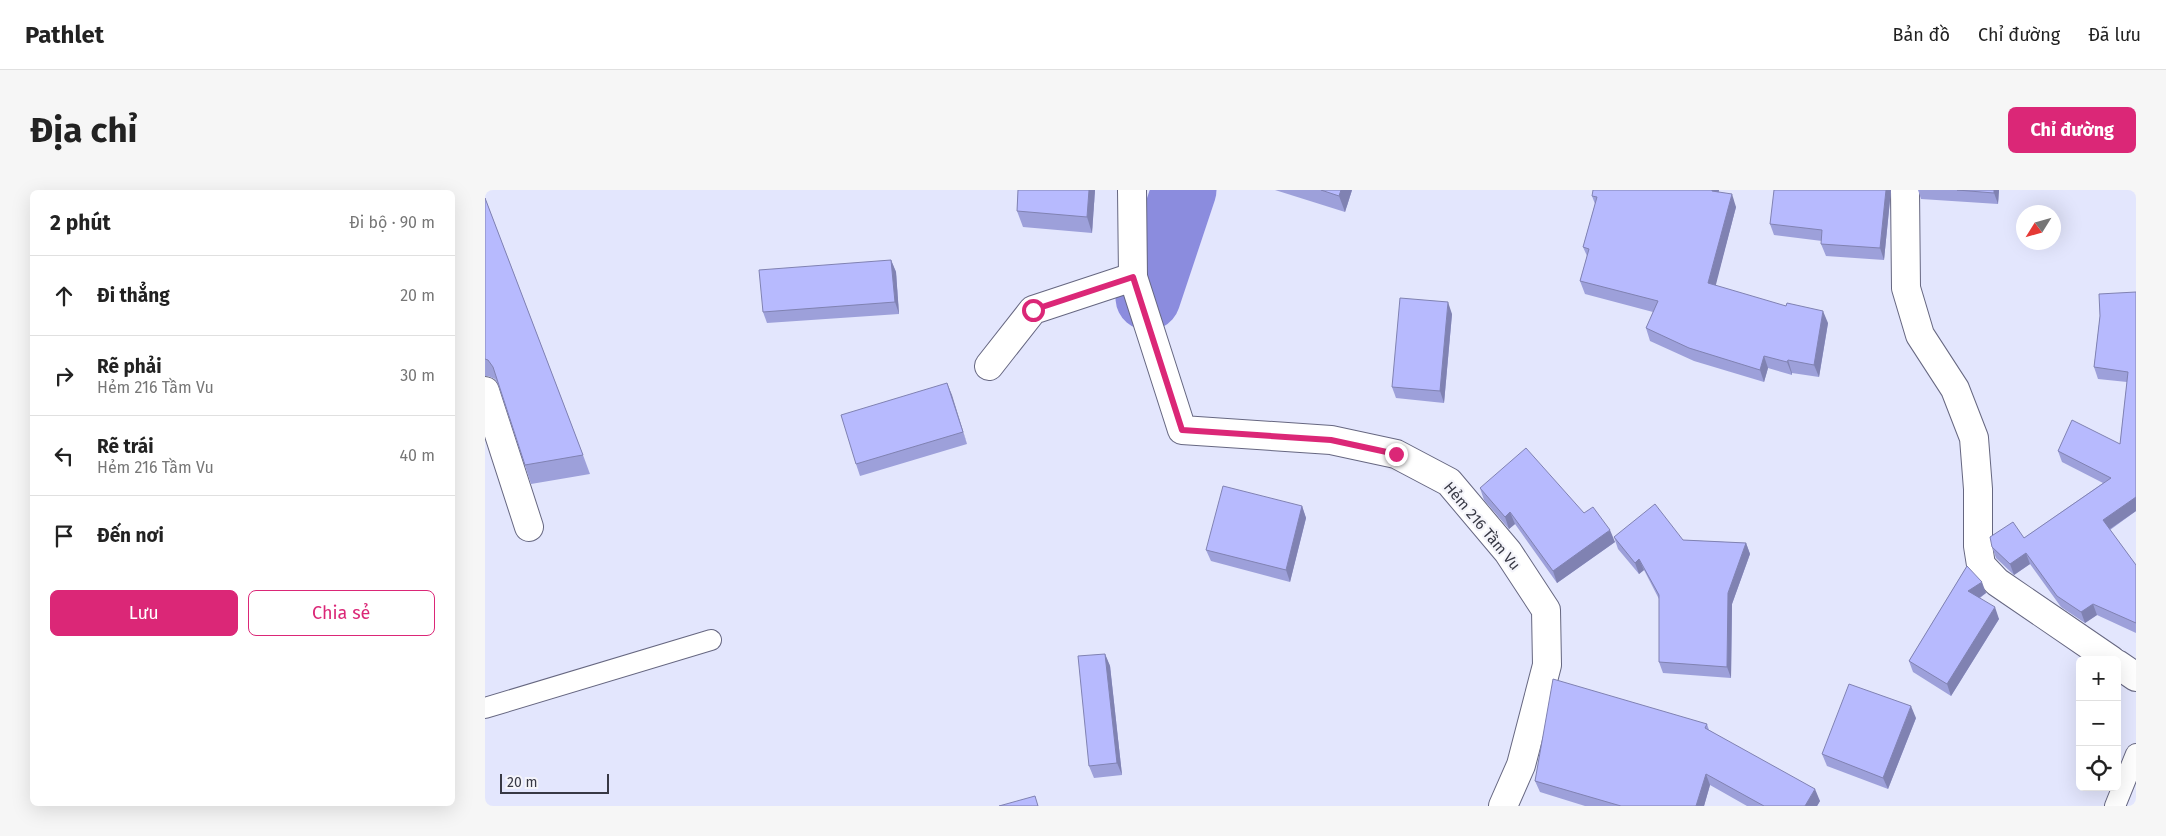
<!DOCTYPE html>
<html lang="vi">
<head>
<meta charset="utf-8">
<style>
  :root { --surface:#fff; --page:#f6f6f6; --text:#222; --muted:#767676; --line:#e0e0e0; --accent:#db2777 }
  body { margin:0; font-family:"Fira Sans",sans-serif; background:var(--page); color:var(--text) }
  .controls { position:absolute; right:15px; bottom:15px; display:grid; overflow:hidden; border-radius:8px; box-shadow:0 5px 20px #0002 }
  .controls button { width:45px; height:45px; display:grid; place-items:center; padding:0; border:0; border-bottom:1px solid var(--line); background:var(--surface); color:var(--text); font:25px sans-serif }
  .compass { position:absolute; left:1531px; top:15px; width:45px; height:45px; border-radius:50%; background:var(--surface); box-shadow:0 5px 20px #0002; rotate:233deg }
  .scale { position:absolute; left:15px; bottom:12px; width:109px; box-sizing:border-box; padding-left:5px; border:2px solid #373844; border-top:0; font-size:14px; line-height:18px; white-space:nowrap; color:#373844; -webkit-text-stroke:4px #f4f4fa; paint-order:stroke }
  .stop { position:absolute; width:15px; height:15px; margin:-11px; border:4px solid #db2777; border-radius:50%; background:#fff }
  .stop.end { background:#db2777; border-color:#fff; box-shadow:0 1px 5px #0008 }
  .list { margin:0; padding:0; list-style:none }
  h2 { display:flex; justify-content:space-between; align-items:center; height:65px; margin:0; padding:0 20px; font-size:21px }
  h2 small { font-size:16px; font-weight:400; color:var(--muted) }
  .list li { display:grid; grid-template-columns:32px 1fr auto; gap:15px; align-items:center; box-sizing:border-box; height:80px; padding:0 20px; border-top:1px solid var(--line) }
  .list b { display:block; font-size:19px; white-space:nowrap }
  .list p { margin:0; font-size:16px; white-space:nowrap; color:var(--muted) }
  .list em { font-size:16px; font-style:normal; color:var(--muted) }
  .actions { display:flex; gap:10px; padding:15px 20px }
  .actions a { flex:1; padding:11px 0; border:1px solid var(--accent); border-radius:8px; text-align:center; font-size:18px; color:var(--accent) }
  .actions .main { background:var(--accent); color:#fff }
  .icon { flex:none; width:28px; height:28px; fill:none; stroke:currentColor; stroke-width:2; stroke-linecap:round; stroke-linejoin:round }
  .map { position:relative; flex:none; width:1651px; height:616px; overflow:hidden; border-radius:8px }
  header { display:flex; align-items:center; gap:30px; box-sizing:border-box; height:70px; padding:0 25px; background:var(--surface); border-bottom:1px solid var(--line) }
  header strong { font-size:24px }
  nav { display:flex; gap:28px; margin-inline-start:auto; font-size:18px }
  .intro { display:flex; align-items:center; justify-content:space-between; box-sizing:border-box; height:120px; padding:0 30px }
  h1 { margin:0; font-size:35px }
  .button { padding:12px 22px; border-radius:8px; background:var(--accent); color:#fff; font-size:18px; font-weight:700 }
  main { display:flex; gap:30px; padding:0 30px }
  aside { flex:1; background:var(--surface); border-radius:8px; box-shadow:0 5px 20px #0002 }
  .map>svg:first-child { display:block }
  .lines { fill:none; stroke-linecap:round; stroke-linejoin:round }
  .river { stroke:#8b8cde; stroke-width:65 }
  .service-casing { stroke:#666781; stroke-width:22 }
  .minor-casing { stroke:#666781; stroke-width:30 }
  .service { stroke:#fff; stroke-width:20 }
  .minor { stroke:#fff; stroke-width:28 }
  .wall { fill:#9da0da }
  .shaded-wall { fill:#8082b2 }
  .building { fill:#b7bafe; stroke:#8082b2 }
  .route { stroke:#db2777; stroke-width:6 }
  .labels { text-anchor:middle; stroke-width:4.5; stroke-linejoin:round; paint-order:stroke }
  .street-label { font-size:15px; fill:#373844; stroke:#f4f4fa }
</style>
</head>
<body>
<header>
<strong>Pathlet</strong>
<nav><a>Bản đồ</a><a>Chỉ đường</a><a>Đã lưu</a></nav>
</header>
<div class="intro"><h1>Địa chỉ</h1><a class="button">Chỉ đường</a></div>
<main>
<aside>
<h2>2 phút<small>Đi bộ · 90 m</small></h2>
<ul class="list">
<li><svg class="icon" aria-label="ahead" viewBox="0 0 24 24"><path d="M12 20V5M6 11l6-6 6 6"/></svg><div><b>Đi thẳng</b></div><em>20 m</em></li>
<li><svg class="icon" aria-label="right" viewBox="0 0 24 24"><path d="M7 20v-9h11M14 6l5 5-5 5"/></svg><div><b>Rẽ phải</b><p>Hẻm 216 Tầm Vu</p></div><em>30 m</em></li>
<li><svg class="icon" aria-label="left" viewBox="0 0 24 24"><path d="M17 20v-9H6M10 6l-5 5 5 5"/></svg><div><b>Rẽ trái</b><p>Hẻm 216 Tầm Vu</p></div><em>40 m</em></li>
<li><svg class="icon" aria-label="arrive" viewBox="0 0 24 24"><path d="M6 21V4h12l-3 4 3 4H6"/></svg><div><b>Đến nơi</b></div></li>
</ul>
<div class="actions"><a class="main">Lưu</a><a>Chia sẻ</a></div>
</aside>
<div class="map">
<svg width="1651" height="616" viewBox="0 0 1651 616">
  <rect width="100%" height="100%" fill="#e3e6fd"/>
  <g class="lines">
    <path class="river" d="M663,108L699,0"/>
    <g class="service-casing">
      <g id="service">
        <path d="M0,518L226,450"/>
        <path d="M1630,616L1651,564"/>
      </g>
    </g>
    <g class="minor-casing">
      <g id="minor">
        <path d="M647,0L648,87L697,240L846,250L911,264L964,292L1023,362L1061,420L1062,475L1036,575L1018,616"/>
        <path d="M1420,0L1421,98L1435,145L1470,199L1489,248L1493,299V356L1496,375L1512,392L1626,470"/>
        <path d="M504,176L548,120L648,87"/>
        <path d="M0,201L44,337"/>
        <path d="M1632,474L1651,487"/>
      </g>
    </g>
    <use href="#service" class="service"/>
    <use href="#minor" class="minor"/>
  </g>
  <g class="wall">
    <path d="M533,0H610L607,43L538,37L532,21Z"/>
    <path d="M790,0H867L860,22Z"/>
    <path d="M1234,0L1233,2L1251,17L1230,96L1343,133L1334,187L1307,183V185L1283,178L1279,192L1209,171L1165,151L1161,138L1168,122L1100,104L1095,91L1102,66L1098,57L1110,14L1107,6Z"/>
    <path d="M1406,0L1399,70L1341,66L1336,54L1337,51L1289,45L1285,34Z"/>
    <path d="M1433,0H1514L1513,14L1436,9Z"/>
    <path d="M0,8L98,265L105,284L46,294L13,194L10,189L3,186H0Z"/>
    <path d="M406,70L411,82L414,124L282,133L278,122Z"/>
    <path d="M1651,102V321L1625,340L1651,375V443L1612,425L1600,433L1576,417L1545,374L1529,385L1511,368L1507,357L1539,348L1618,293L1577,272L1573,261L1635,254L1642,192L1613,189L1609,177L1615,126Z"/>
    <path d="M967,124L959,213L911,208L907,197Z"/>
    <path d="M462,193L482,254L375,286L371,274Z"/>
    <path d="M995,298L1099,323L1130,352L1072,393L1030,334L1024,339L999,310Z"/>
    <path d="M817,316L821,328L805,392L726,371L721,360Z"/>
    <path d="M1129,347L1198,350L1261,353L1265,364L1247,414L1246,488L1178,483L1174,472V409L1159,380L1154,384L1133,359Z"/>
    <path d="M1482,376L1501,403L1495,408L1514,429L1466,506L1428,482L1424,471Z"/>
    <path d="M620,464L625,476L637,585L609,588L604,576Z"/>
    <path d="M1431,528L1403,599L1342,576L1337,564Z"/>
    <path d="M1222,534L1224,540L1335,611L1332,616H1262L1225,595L1219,616H1100L1055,602L1050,591Z"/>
  </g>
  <g class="shaded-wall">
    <path d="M604,0H610L607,43L602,27Z"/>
    <path d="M856,0H867L860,22L854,6Z"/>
    <path d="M1227,0H1234L1231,14L1227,1Z"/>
    <path d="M1401,0H1406L1399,70L1395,58Z"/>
    <path d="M1509,0H1514L1513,14L1509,3Z"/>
    <path d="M1247,4L1251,17L1228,106L1223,93Z"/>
    <path d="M406,70L411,82L414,124L410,112Z"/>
    <path d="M963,112L967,124L959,213L955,201Z"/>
    <path d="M1338,121L1343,133L1334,187L1329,175Z"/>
    <path d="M1279,166L1283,178L1279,192L1275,180Z"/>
    <path d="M1303,170L1307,183V185L1302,172Z"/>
    <path d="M462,193L467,205L482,254L478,242Z"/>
    <path d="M1651,307V321L1622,341L1618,330Z"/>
    <path d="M817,316L821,328L805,392L801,380Z"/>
    <path d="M1025,322L1030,334L1024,339L1020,327Z"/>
    <path d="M1125,340L1130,352L1072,393L1068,381Z"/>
    <path d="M1261,353L1265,364L1247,414L1246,488L1242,477L1243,403Z"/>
    <path d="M1541,363L1545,374L1529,385L1525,374Z"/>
    <path d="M1154,369L1159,380L1154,384L1150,373Z"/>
    <path d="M1497,392L1501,403L1488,412L1483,401Z"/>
    <path d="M1608,414L1612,425L1600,433L1596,422Z"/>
    <path d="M1510,417L1514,429L1466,506L1462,494Z"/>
    <path d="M620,464L625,476L637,585L632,573Z"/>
    <path d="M1426,516L1431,528L1403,599L1398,588Z"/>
    <path d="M1221,584L1225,595L1219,616H1211Z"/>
    <path d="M1330,599L1335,611L1332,616H1320Z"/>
  </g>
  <g class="building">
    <path d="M533,0H604L602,27L532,21Z"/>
    <path d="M836,0H856L854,6Z"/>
    <path d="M1108,0H1227V1L1247,4L1223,93L1301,116L1302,113L1338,121L1329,175L1303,170L1302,172L1279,166L1275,180L1204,158L1161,138L1173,111L1095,91L1104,59L1098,57L1112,7L1107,6Z"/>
    <path d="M1289,0H1401L1395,58L1336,54L1337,40L1285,34Z"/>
    <path d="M1472,0H1509V3Z"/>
    <path d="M0,8L98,265L40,275L8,177L3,170L0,169Z"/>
    <path d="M406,70L410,112L278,122L274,80Z"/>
    <path d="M1651,102V307L1618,330L1651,375V433L1608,414L1596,422L1572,406L1541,363L1525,374L1507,357L1505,347L1528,332L1539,348L1626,288L1573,261L1587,230L1635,254L1643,182L1609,177L1615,126L1614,104Z"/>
    <path d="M915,108L963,112L955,201L907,197Z"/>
    <path d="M462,193L478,242L371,274L356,225Z"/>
    <path d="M1041,258L1099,323L1108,317L1125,340L1068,381L1025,322L1020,327L995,298Z"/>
    <path d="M738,296L817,316L801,380L721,360Z"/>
    <path d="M1170,314L1198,350L1261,353L1243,403L1242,477L1174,472V405L1154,369L1150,373L1129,347Z"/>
    <path d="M1482,376L1497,392L1483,401L1510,417L1462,494L1424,471Z"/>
    <path d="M620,464L632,573L604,576L593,466Z"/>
    <path d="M1068,489L1222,534L1220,538L1330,599L1320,616H1279L1221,584L1211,616H1136L1050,591Z"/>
    <path d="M1364,494L1426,516L1398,588L1337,564Z"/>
    <path d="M550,606L553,616H514Z"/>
  </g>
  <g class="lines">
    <path class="route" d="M548,120L648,87L697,240L846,250L911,264"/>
  </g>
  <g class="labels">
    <g class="street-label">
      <text transform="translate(997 336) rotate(50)" y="5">Hẻm 216 Tầm Vu</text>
    </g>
  </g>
</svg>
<div class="controls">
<button>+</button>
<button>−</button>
<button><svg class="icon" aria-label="locate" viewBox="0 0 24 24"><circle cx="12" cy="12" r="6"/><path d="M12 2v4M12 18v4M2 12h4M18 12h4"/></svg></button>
</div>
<svg class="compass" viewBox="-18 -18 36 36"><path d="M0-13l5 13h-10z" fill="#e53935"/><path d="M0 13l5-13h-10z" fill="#767676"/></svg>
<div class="scale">20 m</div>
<div class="stop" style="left:548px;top:120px"></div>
<div class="stop end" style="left:911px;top:264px"></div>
</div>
</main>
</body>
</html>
